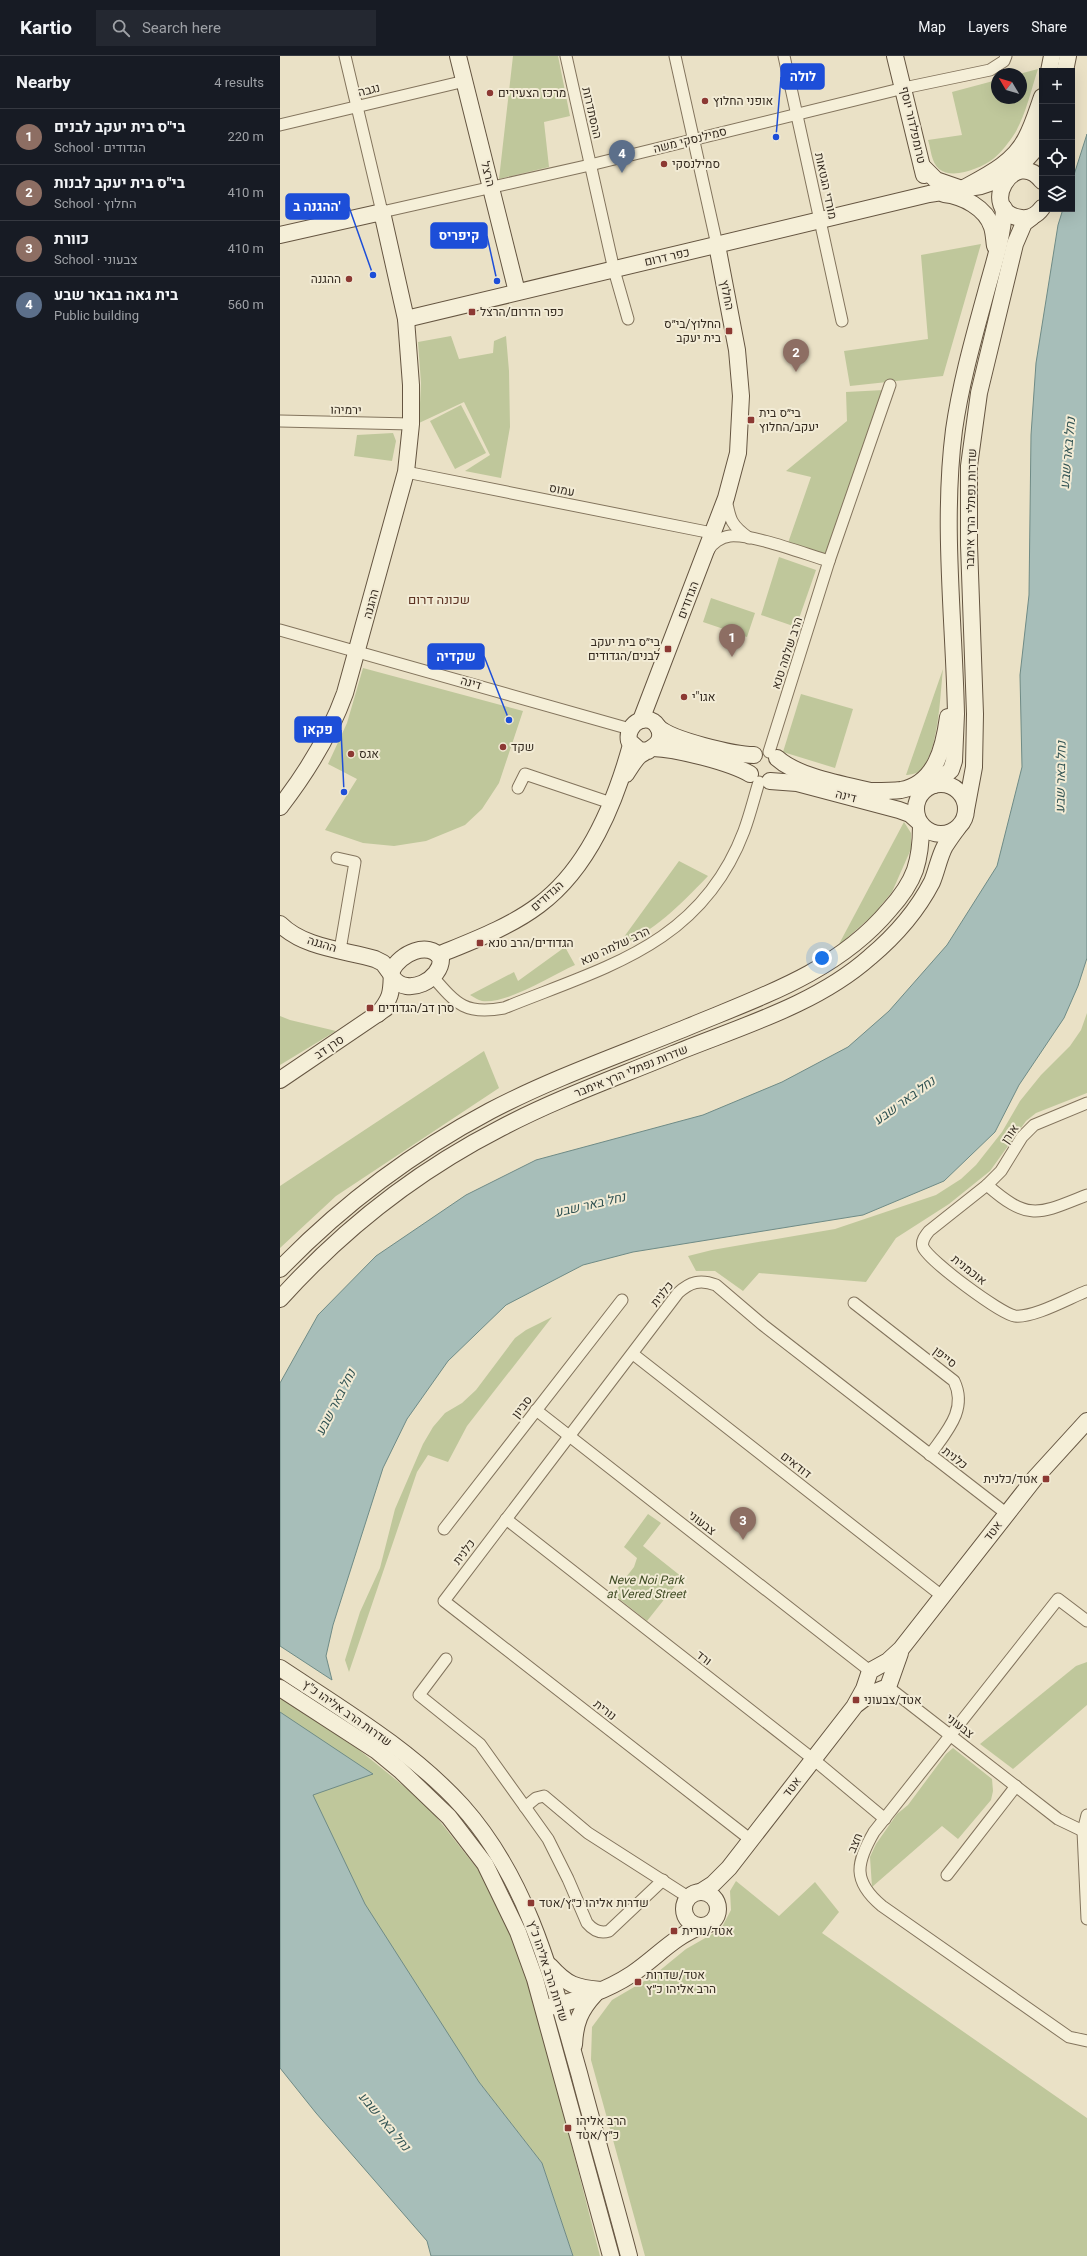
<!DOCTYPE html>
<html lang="en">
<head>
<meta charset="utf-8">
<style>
  :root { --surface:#171b24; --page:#242831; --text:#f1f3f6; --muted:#9ea1a6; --line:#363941; --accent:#0f766e }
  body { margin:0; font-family:Georgia,Heebo,serif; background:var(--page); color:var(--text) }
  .controls { position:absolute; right:12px; top:12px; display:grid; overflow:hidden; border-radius:0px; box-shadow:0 4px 16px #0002 }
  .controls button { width:36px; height:36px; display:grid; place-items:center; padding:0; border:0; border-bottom:1px solid var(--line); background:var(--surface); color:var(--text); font:20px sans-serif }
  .compass { position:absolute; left:711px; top:12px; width:36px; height:36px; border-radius:50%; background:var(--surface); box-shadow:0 4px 16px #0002; rotate:308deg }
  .you { position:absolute; left:542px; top:902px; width:14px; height:14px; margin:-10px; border:3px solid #fff; border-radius:50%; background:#1a73e8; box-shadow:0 0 0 6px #1a73e833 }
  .badge { display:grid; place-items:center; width:26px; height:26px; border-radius:50%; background:var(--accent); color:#fff; font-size:13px; font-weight:700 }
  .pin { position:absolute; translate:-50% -33px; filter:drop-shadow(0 1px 2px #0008) }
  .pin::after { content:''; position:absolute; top:21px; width:14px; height:12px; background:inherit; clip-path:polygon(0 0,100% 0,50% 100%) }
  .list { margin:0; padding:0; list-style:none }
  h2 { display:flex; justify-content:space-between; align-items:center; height:52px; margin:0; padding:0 16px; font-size:17px }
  h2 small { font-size:13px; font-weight:400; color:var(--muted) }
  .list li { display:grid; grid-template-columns:26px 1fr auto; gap:12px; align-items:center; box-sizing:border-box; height:56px; padding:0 16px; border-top:1px solid var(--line) }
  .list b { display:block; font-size:15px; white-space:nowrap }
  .list p { margin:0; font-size:13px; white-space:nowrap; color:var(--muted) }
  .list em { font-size:13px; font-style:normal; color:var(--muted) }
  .icon { flex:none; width:22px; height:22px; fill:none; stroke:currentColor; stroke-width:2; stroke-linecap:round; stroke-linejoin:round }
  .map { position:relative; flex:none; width:807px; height:2200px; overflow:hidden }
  header { display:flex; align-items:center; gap:24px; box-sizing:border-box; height:56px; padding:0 20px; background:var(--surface); border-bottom:1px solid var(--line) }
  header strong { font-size:19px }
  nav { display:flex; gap:22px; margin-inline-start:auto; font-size:14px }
  .search { width:280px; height:36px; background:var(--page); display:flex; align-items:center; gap:10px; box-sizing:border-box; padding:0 14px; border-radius:0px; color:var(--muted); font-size:15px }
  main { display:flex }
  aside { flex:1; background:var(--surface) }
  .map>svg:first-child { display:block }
  .green { fill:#bfc79b }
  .water { fill:#a7beb9; stroke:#6f8b86 }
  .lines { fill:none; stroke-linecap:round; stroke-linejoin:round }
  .street-casing { stroke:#83745d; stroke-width:13 }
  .secondary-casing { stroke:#655541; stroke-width:18 }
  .street { stroke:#f5efd8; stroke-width:11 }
  .secondary { stroke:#f5efd8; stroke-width:16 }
  .poi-dot { fill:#8c3933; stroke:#f2ebd5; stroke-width:1.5 }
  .labels { text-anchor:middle; stroke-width:4; stroke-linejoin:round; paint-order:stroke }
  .street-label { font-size:12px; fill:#352b20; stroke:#f2ebd5 }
  .poi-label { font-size:12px; fill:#352b20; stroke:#f2ebd5; text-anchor:start }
  .park-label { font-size:12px; font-style:italic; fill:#434f28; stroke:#f2ebd5 }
  .water-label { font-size:13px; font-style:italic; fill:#315353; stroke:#f2ebd5 }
  .neighbourhood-label { font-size:13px; fill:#5d3323; stroke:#f2ebd5 }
  .leader { fill:none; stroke:#1d4ed8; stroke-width:1.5 }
  .callout-dot { fill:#1d4ed8; stroke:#f2ebd5; stroke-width:1.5 }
  .callout { fill:#1d4ed8; stroke:#1d4ed8; stroke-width:1.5 }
  .callout-label { font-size:13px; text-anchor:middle; font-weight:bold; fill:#fff }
</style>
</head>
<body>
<header>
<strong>Kartio</strong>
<div class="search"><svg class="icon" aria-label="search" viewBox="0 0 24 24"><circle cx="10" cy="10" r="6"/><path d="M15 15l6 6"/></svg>Search here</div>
<nav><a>Map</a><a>Layers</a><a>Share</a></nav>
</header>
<main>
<aside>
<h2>Nearby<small>4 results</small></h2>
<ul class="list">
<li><span class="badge" style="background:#8d6e63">1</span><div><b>בי&quot;ס בית יעקב לבנים</b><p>School · הגדודים</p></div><em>220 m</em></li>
<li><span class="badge" style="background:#8d6e63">2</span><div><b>בי&quot;ס בית יעקב לבנות</b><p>School · החלוץ</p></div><em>410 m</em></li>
<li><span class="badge" style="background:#8d6e63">3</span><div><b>כוורת</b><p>School · צבעוני</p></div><em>410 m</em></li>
<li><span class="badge" style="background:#5c6f8a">4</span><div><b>בית גאה בבאר שבע</b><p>Public building</p></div><em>560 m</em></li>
</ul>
</aside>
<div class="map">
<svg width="807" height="2200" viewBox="0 0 807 2200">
  <rect width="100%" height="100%" fill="#eae1c6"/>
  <g class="green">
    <path d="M233,0H278L290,60L264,66L269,111L219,123Z"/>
    <path d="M758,13C751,34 746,58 735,77C729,86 722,96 713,103C701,112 673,124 659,113C651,106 651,93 648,84L682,79L672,36L717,24V42H741V18H739Z"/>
    <path d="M701,188L663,320L570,330L564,295L648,283L641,199Z"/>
    <path d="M171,280L179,303L213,297L214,285L226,280L229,315L230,371L221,422L185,415L210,399L184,346L139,367L141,327L138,286Z"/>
    <path d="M604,334L546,499L508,487L531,421L506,415L567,365L566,336Z"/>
    <path d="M181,349L206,397L175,413L150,365Z"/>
    <path d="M113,377L116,385L112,405L74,400L77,379Z"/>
    <path d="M499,501L536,514L516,571L481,559Z"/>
    <path d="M431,542L475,557L467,581L423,566Z"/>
    <path d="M83,612L243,655L219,727L202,753L185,769L146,785L114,790L83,787L45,774L77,723L48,708L67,667Z"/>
    <path d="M663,613C660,638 659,701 638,716C635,718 629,719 626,719Z"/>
    <path d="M521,638L573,653L555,712L503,696Z"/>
    <path d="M624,766L631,777V793L612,836L593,859L558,890Z"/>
    <path d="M399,805L428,820C397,852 376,874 336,892Z"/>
    <path d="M285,891L295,909C270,920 228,948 202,945C198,944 194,941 190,939L234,916L238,925Z"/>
    <path d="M807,957V1037L756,1057L746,1065L710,1115L669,1148L616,1182L586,1226L479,1217L463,1235L435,1215H416L408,1200L432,1194L555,1173L656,1139L681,1123L696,1109L722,1076L740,1045L761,1019L790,990L801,974Z"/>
    <path d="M0,960L10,964L56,975L0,1009Z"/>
    <path d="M204,995L219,1032L56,1140L0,1192V1130Z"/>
    <path d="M272,1261L187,1370L168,1406L148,1399L137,1416L69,1616L65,1604L80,1556L100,1512L115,1453L143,1388L153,1371L165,1357L182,1347L196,1334L235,1282L246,1274Z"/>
    <path d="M368,1458L381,1467L363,1490L402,1521L367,1565L333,1538L354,1511L357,1502L344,1491Z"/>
    <path d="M807,1606V1649L733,1713L700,1688L796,1610Z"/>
    <path d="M0,1642L78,1693L147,1749L203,1820L234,1881L258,1958L320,2200H293L262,2107L199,2026L0,1732Z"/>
    <path d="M673,1692L712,1723L713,1735L711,1744L678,1783L662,1770L592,1831L590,1801L596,1788L617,1758L628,1749L666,1698Z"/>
    <path d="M456,1825L499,1860L535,1826L559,1856L542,1877L807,2062V2200H365L311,2004L312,1971L332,1944L373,1920L406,1893L441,1873L451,1854L450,1835Z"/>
  </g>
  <g class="water">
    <path d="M807,78V902L798,930L784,962L739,1029L715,1076L664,1125L583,1159L353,1196L303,1209L226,1249L168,1305L127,1363L103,1412L53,1569L46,1600L52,1624L0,1590V1327L38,1259L96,1200L186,1139L256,1104L423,1059L502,1026L568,991L609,955L667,889L717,810L742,711L740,619L749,539L751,379L756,307L778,169L783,153H792V125Z"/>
    <path d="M0,1656L93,1718L33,1739L85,1848L199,2026L262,2107L293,2200H151L147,2185L36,2057L0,2012Z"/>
  </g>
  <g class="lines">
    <g class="street-casing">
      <g id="street">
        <path d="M65,0L102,156L310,109L624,32L710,14L724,5L726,0"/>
        <path d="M286,0L334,214L348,263"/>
        <path d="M395,0L437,189"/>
        <path d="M504,0L562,265"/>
        <path d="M0,69L185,25"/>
        <path d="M0,365L131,368"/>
        <path d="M126,416L432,477"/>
        <path d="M446,443C450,464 451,469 469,482"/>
        <path d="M428,495C432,487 441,481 450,480C473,478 525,498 549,505L489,696"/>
        <path d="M549,505L610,329"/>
        <path d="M0,574L350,673"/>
        <path d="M238,732L245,718L331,747"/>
        <path d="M57,802L75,806L60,894"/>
        <path d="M153,921C177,949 186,959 224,952C325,911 421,889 464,775C470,759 474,742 479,726"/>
        <path d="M807,1047L754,1069L742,1081L721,1115L707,1129L649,1175C645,1180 641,1185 643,1191C649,1205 721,1258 735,1260C754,1262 789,1242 807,1235"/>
        <path d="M707,1129C749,1166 759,1158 807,1139"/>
        <path d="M574,1247L674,1325C688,1354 666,1376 650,1399"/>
        <path d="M353,1298L662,1540"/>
        <path d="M256,1354L590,1615"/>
        <path d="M226,1463L533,1703L605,1763"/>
        <path d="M164,1473L342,1244"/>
        <path d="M807,1565L778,1543L594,1776C576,1807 572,1825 602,1850L789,1981L807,1985"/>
        <path d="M166,1603L139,1639L200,1688L268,1783L288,1823L307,1867C313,1874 320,1878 329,1875L383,1824"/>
        <path d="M608,1631L778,1763L803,1775"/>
        <path d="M245,1751L256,1742L264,1740L308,1777L408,1841"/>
        <path d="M807,1759L803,1775L807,1863"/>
        <path d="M471,1784L164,1545L398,1237C410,1226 420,1223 436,1229L483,1269L727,1458"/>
        <path d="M667,1819L736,1730"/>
      </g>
    </g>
    <g class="secondary-casing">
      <g id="secondary">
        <path d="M178,0L237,236"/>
        <path d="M615,0L644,119"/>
        <path d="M769,15L772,0"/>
        <path d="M785,15L788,0"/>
        <path d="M642,110L656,124L682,133C706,120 734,107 746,82C753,69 757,55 762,41"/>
        <path d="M734,117L752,97L760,69"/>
        <path d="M762,125C734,89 696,156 741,162C749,163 757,159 762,152"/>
        <path d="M664,138C683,140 706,152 712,171C714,177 714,184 715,190"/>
        <path d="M0,179L102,156L126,263L131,329V368L126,416L65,637C50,679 27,716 0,751"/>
        <path d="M126,263L649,138L701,130L728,121"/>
        <path d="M361,664L446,442L458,397L461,340L457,294L437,189"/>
        <path d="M378,671C391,684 455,699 474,699"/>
        <path d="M373,692C397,693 449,706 470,718"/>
        <path d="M497,702C520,723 573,730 603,738"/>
        <path d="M346,718C350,712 354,705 359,700C368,693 385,689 379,673C371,654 345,666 349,685L359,694L368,695"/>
        <path d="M490,725L517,727L619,754L630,758L639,766"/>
        <circle cx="661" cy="753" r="25"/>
        <path d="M654,729L671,714L674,705L676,658C674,564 662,467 674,374C681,325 695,277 708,229C715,204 723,179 724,152"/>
        <path d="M593,735C602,735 612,735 621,734C656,728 664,690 668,661"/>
        <path d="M686,754L694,711L695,658L689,489V410L699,337L735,188L744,167L752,161"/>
        <path d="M0,868C24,892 64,894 95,903L103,907L111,918"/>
        <path d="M158,899C192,885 230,871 259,849C309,812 335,747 351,689"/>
        <path d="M98,958C113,940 111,935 112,914C120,898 148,884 161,902C162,924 127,941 113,922"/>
        <path d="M0,1024L106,952"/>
        <path d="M0,1213C62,1149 131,1097 210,1055C273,1022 342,998 408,971C480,941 557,916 609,854C619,843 630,828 635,814C640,799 641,785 641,770"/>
        <path d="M0,1243C63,1173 137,1115 221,1072C276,1043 335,1022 393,998C459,971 536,949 590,901C615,880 637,855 652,826C657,814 659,801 665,790C669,784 673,778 677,773"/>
        <path d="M0,1612C63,1654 131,1694 182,1750C249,1825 272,1922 299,2017C315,2078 333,2139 349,2200"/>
        <path d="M0,1632L97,1695L120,1714L169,1761L205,1808L238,1876L255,1923L331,2200"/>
        <path d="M577,1648L590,1638L608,1631L620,1597"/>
        <path d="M422,1835L433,1828L449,1812L574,1651L584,1633L590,1615L608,1605L621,1593L755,1422L807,1365"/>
        <circle cx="421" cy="1853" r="17"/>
        <path d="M270,1910C287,1929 296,1932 321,1934"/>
        <path d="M270,1951C300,1943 326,1935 352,1918C376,1902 394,1880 422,1870"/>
        <path d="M294,1989C295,1967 300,1954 315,1938"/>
      </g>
    </g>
    <use href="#street" class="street"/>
    <use href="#secondary" class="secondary"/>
  </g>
  <g class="poi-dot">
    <circle cx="210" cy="37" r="4"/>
    <circle cx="425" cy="45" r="4"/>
    <circle cx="384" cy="108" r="4"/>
    <circle cx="69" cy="223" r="4"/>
    <rect x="188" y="252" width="8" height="8" rx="2"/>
    <rect x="445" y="271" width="8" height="8" rx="2"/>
    <rect x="467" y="360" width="8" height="8" rx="2"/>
    <rect x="384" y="589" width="8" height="8" rx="2"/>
    <circle cx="404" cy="641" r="4"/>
    <circle cx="223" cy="691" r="4"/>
    <circle cx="71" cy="698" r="4"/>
    <rect x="196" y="883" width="8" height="8" rx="2"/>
    <rect x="86" y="948" width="8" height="8" rx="2"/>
    <rect x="762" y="1419" width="8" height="8" rx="2"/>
    <rect x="572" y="1640" width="8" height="8" rx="2"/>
    <rect x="247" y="1843" width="8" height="8" rx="2"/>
    <rect x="390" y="1871" width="8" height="8" rx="2"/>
    <rect x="354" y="1922" width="8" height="8" rx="2"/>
    <rect x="284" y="2068" width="8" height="8" rx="2"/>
  </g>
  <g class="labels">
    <g class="street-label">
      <text transform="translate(89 34) rotate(-14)" y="4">נגבה</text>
      <text transform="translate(312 57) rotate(77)" y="4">ההסתדרות</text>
      <text transform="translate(633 69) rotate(77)" y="4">טרומפלדור יוסף</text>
      <text transform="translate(410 84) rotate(-14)" y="4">סמילנסקי משה</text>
      <text transform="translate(208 118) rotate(76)" y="4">הרצל</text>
      <text transform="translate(546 130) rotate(78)" y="4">מורדי הגטאות</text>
      <text transform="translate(387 201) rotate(-13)" y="4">כפר דרום</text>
      <text transform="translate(447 239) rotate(79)" y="4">החלוץ</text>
      <text transform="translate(66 354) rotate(1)" y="4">ירמיהו</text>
      <text transform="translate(282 434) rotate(11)" y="4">עמוס</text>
      <text transform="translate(691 453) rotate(-89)" y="4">שדרות נפתלי הרץ אימבר</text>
      <text transform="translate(408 544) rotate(-69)" y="4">הגדודים</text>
      <text transform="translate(91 548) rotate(-75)" y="4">ההגנה</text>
      <text transform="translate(507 597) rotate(-72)" y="4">הרב שלמה טנא</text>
      <text transform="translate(191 627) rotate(16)" y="4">דינה</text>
      <text transform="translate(566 740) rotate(14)" y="4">דינה</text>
      <text transform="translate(267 840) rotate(-41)" y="4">הגדודים</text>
      <text transform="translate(42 888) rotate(17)" y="4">ההגנה</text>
      <text transform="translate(335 890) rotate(-25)" y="4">הרב שלמה טנא</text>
      <text transform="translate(49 991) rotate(-34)" y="4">סרן דב</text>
      <text transform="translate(351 1015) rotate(-22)" y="4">שדרות נפתלי הרץ אימבר</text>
      <text transform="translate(730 1078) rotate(-55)" y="4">אורן</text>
      <text transform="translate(689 1214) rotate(38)" y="4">אוכמנית</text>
      <text transform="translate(382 1238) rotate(-51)" y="4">כלנית</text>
      <text transform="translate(665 1301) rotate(38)" y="4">סייפן</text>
      <text transform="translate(242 1351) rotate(-52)" y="4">סביון</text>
      <text transform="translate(675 1402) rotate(38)" y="4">כלנית</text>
      <text transform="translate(516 1409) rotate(38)" y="4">דודאים</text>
      <text transform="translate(422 1467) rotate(38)" y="4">צבעוני</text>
      <text transform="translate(713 1475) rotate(-52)" y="4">אטד</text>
      <text transform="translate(184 1496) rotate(-53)" y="4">כלנית</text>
      <text transform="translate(424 1602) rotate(38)" y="4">ורד</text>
      <text transform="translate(325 1654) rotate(38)" y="4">נורית</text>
      <text transform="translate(67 1657) rotate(35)" y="4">שדרות הרב אליהו כ"ץ</text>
      <text transform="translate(680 1670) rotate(38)" y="4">צבעוני</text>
      <text transform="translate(512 1731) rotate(-52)" y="4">אטד</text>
      <text transform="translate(575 1787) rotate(-67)" y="4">חצב</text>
      <text transform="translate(268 1915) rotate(72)" y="4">שדרות הרב אליהו כ"ץ</text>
    </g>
    <g class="poi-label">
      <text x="218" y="41">מרכז הצעירים</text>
      <text x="433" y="49">אופני החלוץ</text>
      <text x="392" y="112">סמילנסקי</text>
      <text x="61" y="227" text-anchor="end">ההגנה</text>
      <text x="200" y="260">כפר הדרום/הרצל</text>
      <text x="441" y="272" text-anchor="end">החלוץ/בי״ס<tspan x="441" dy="14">בית יעקב</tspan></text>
      <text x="479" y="361">בי״ס בית<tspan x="479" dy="14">יעקב/החלוץ</tspan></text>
      <text x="380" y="590" text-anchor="end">בי״ס בית יעקב<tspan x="380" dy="14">לבנים/הגדודים</tspan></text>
      <text x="412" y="645">אגו"י</text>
      <text x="231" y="695">שקד</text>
      <text x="79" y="702">אגס</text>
      <text x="208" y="891">הגדודים/הרב טנא</text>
      <text x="98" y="956">סרן דב/הגדודים</text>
      <text x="758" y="1427" text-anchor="end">אטד/כלנית</text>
      <text x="584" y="1648">אטד/צבעוני</text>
      <text x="259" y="1851">שדרות אליהו כ״ץ/אטד</text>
      <text x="402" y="1879">אטד/נורית</text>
      <text x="366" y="1923">אטד/שדרות<tspan x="366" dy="14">הרב אליהו כ״ץ</tspan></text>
      <text x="296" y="2069">הרב אליהו<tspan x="296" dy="14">כ״ץ/אטד</tspan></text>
    </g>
    <g class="park-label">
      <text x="366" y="1528">Neve Noi Park<tspan x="366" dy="14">at Vered Street</tspan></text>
    </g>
    <g class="water-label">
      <text transform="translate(787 397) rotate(-85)" y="5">נחל באר שבע</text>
      <text transform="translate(780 721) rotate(-89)" y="5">נחל באר שבע</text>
      <text transform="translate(624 1044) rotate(-36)" y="5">נחל באר שבע</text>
      <text transform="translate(310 1148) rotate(-13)" y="5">נחל באר שבע</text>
      <text transform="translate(55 1346) rotate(-63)" y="5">נחל באר שבע</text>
      <text transform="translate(105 2065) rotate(50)" y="5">נחל באר שבע</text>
    </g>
    <g class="neighbourhood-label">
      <text x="159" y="548">שכונה דרום</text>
    </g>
  </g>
  <path class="leader" d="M496 81L501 21M93 219L69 151M217 225L207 180M229 664L204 600M64 736L61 674"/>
  <g class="callout-dot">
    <circle cx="496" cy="81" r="4"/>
    <circle cx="93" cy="219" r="4"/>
    <circle cx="217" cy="225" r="4"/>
    <circle cx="229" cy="664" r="4"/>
    <circle cx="64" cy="736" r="4"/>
  </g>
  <g class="callout">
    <rect x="501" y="8" width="43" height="25" rx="4"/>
    <rect x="6" y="138" width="63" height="25" rx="4"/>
    <rect x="151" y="167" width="56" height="25" rx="4"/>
    <rect x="148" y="588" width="56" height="25" rx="4"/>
    <rect x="15" y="661" width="46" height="25" rx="4"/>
  </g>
  <g class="callout-label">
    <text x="523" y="25">לולה</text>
    <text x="37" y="155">ההגנה ב'</text>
    <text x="179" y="184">קיפריס</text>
    <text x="176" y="605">שקדיה</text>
    <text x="38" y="678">פקאן</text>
  </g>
</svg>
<div class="controls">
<button>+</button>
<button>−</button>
<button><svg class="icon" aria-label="locate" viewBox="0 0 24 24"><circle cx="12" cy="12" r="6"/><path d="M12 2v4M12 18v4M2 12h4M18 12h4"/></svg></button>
<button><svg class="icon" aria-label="layers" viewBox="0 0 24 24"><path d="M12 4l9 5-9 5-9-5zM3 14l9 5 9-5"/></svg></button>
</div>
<svg class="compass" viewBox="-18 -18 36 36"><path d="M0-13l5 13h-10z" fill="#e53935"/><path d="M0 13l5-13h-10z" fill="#9ea1a6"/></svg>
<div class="you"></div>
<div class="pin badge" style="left:452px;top:601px;background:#8d6e63">1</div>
<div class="pin badge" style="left:516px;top:316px;background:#8d6e63">2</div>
<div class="pin badge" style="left:463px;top:1484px;background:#8d6e63">3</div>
<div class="pin badge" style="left:342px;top:117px;background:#5c6f8a">4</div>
</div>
</main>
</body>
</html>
